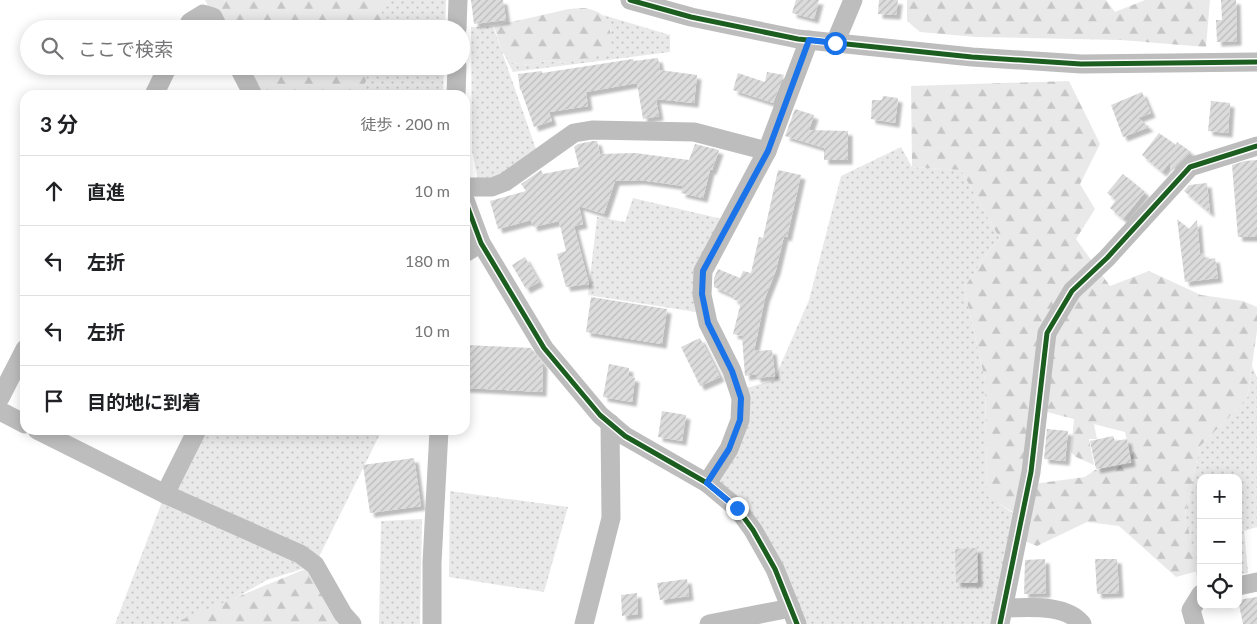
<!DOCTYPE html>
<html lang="ja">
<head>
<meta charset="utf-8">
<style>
  :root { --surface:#fff; --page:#f2f2f2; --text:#202124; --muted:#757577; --line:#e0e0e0 }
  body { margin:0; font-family:Lato,"Noto Sans JP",sans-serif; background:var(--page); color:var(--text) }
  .controls { position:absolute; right:15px; bottom:15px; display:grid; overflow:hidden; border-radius:10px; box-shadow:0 2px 12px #0003 }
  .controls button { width:45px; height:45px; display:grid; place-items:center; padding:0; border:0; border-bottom:1px solid var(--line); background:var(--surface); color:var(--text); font:25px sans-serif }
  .stop { position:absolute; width:15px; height:15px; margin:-11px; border:4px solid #1a73e8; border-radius:50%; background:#fff }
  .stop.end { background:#1a73e8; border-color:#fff; box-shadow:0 1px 5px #0008 }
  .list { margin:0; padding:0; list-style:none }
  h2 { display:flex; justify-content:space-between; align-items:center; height:65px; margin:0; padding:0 20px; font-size:21px }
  h2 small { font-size:16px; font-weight:400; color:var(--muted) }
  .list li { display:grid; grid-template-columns:32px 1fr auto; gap:15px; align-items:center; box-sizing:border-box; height:70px; padding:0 20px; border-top:1px solid var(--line) }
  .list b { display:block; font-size:19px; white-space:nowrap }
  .list em { font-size:16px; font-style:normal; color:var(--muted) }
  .icon { flex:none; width:28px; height:28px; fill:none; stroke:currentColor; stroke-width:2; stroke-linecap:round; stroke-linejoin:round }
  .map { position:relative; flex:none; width:1257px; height:624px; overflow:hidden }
  .search { position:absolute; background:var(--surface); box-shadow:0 2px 12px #0003; left:20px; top:20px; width:450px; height:55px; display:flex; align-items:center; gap:12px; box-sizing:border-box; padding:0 18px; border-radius:28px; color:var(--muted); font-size:19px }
  .panel { position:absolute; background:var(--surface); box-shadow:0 2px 12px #0003; left:20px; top:90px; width:450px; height:345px; border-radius:15px }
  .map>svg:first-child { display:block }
  .grass { fill:url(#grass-dots) }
  .forest { fill:url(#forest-firs) }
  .building { fill:url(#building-hatch); filter:url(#shadow) }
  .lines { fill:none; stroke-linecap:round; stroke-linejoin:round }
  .minor { stroke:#bdbdbd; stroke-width:19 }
  .cycleway-casing { stroke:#fff; stroke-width:8 }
  .cycleway { stroke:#1b5e20; stroke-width:5 }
  .route { stroke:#1a73e8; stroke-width:6 }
</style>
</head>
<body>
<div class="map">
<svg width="1257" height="624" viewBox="0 0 1257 624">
  <defs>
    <pattern id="grass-dots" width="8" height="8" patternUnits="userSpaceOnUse" patternTransform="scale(1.25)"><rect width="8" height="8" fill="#e9e9e9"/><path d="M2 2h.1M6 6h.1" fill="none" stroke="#c6c6c6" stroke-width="1.8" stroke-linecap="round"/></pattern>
    <pattern id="forest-firs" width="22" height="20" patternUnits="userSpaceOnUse" patternTransform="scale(1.25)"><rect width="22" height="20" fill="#e9e9e9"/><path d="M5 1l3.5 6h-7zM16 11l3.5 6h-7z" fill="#c6c6c6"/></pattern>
    <pattern id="building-hatch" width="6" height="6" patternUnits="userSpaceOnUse" patternTransform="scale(1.25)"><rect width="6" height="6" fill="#dcdcdc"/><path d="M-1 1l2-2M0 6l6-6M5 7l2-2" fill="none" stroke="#bbb"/></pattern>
    <filter id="shadow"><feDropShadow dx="4.5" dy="4.5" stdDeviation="1" flood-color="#0004"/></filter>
  </defs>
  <rect width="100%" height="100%" fill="#fff"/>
  <g class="grass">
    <path d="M382,0H446L445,29H372Z"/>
    <path d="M603,15L670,35V52L513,72L504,54L512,63L530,65L546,61L564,63L611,31Z"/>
    <path d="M493,26L537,152L497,181L478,179L472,151L471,27Z"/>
    <path d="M360,66H444L443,95H350Z"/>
    <path d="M901,147L912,167L961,170L1000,239L990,249L964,288L985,380L987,495L1017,516L996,624H798L741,514L708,482L740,424V390L774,380L809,300L841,176Z"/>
    <path d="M633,198L722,219L697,282L696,312L588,295L597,217L625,222Z"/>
    <path d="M1252,366L1257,378V527L1244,531L1248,573L1238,574V478H1201V578H1197L1185,515L1200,446L1247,399Z"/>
    <path d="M197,430H382L315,565L267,580L188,624H115L165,494Z"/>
    <path d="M450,491L568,507L544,592L449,577Z"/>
    <path d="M422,519L420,624H379L381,521Z"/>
  </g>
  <g class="forest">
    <path d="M205,0H385L378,29H219Z"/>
    <path d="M907,0H1106L1115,12L1145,0H1210L1206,47L1121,40L976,37L920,32L907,21Z"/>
    <path d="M569,9C575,9 583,7 589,9C613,14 611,35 611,53L564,63L546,61L530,65L512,63L502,52L494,26Z"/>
    <path d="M238,66H369L366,81L359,95H253Z"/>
    <path d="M1069,81L1100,144L1080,184L1095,209L1076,239L1110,286L1149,271L1201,295L1243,301L1257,307V331L1247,399L1200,446L1185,515L1198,571L1176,577L1119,526L1087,522L1037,546L1022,540L1033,484L1085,477L1095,470L1132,463L1125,432L1094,424L1097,439H1089L1094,465L1076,457L1071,452L1074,419L1043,411L1021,517L987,496L985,380L964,288L990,249L1000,239L961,170L912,167L911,86Z"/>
    <path d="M315,565L342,624H179L181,620Z"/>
  </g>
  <g class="building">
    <path d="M471,0H503L506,20L474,24Z"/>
    <path d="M796,0H819L814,19L792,13Z"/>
    <path d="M879,0H898L896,15L878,14Z"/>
    <path d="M1221,0H1236L1237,41L1217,42L1216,20H1222Z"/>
    <path d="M658,58L660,70L697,75L694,103L656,99L659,116L643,119L637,83L586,92L588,106L549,112L552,121L534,127L521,90H520L518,74L542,71V73L633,59L634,61Z"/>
    <path d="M767,72L784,75L773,103L733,90L738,73L765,82Z"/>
    <path d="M1142,92L1151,113L1138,118L1149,127L1123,137L1111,105Z"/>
    <path d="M883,96L898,98L895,123L871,119L872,100H882Z"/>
    <path d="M1211,101L1230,103L1228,133L1208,131Z"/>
    <path d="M795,109L814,115L809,130L848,131V160H824V148L785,136Z"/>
    <path d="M1159,133L1176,145L1177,142L1191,152L1171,171L1170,162L1162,172L1142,155Z"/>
    <path d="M593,141H597L600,154L635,153L689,160L695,144L719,150L712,170H710L703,198L681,193L683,186L640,180L615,181L604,214L579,206L583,224L574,226L589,284L566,287L557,254L566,251L559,221L533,227L531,220L498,229L490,201L526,191L521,184L541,170L543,174L579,167L574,147L578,144Z"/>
    <path d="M1257,160V237H1238L1232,165L1245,161Z"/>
    <path d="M778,170L801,175L787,237L784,236L776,270L765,298L754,351L772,350L775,376L756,378V374L745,376L742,336L733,334L741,302L733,299L734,296L714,287V278L718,269L740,278L743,271L751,273L759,237L763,238Z"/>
    <path d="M1123,174L1145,192L1123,219L1110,208L1116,200L1107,193Z"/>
    <path d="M1207,183L1210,213L1184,191L1189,185Z"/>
    <path d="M1177,219L1189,229L1197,220L1200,254L1204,253L1205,260L1215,258L1218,278L1185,282Z"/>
    <path d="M525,257L539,282L526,289L512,265Z"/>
    <path d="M591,297L667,309L662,344L586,332Z"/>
    <path d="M700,338L720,377L700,386L681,347Z"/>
    <path d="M465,345L531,348L543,364L542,392L465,388Z"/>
    <path d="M609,364L629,368L628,376L635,378L632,402L603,397Z"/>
    <path d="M662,411L686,415L682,441L658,437Z"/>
    <path d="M1047,429L1068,431L1065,461L1044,459Z"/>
    <path d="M1113,436L1115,441L1127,439L1131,462L1096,469L1090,441Z"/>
    <path d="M414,458L421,506L370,513L363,465Z"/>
    <path d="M977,548L978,583H956L955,549Z"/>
    <path d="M1045,559L1046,593L1024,594L1025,560Z"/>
    <path d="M1095,559H1117L1119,593L1097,594Z"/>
    <path d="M687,579L689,596L660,600L657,583Z"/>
    <path d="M637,593L638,614L622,616L621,595Z"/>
    <path d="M1257,597V624H1243L1238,600Z"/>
  </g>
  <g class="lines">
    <g class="minor">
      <path d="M630,0L691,17L798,39L972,57L1081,64L1257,62"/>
      <path d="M187,29L190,22L203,14L213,17L219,29"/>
      <path d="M457,29L458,0"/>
      <path d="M835,43L853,0"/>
      <path d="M238,66L253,95"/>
      <path d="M154,95L168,66"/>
      <path d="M456,95L457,66"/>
      <path d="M465,187H492L505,182L574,133L592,130L694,132L767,151"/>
      <path d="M465,200L481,243L544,348L600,415L625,436L707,483L737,508L753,530L775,569L797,624"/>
      <path d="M465,253L481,243"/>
      <path d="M0,398L25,349"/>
      <path d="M0,411L25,424"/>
      <path d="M37,430L165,494L300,554L315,565L343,614L352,624"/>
      <path d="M707,483L729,449L740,420L741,398L732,371L708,323L702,295L703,271L767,151L809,40"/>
      <path d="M165,494L197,430"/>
      <path d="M1238,586L1257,582"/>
      <path d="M1003,608C1026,608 1065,603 1082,624"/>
      <path d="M432,624V563L439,430"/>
      <path d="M584,624L611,518L610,423"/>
      <path d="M709,624L791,608"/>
      <path d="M1000,624L1031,472L1047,333L1072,291L1107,258L1190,167L1257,146"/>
      <path d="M1195,624L1191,610L1201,594"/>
    </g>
    <g class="cycleway-casing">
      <g id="cycleway">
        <path d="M630,0L691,17L798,39L972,57L1081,64L1257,62"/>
        <path d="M465,200L481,243L544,348L600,415L625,436L707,483L737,508L753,530L775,569L797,624"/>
        <path d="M1000,624L1031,472L1047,333L1072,291L1107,258L1190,167L1257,146"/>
      </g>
    </g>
    <use href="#cycleway" class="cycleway"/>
  </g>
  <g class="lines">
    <path class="route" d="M737,508L707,483L729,449L740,420L741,398L732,371L708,323L702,294L703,271L768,151L809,40L835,43"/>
  </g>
</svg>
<div class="controls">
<button>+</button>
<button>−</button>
<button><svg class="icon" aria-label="locate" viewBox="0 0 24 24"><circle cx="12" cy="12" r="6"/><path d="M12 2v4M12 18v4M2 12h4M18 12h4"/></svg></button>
</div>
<div class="stop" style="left:835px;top:43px"></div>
<div class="stop end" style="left:737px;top:508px"></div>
<div class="search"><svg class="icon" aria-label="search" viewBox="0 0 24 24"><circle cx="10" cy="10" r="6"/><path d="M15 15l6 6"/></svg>ここで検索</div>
<section class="panel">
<h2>3 分<small>徒歩 · 200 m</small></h2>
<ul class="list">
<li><svg class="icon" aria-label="ahead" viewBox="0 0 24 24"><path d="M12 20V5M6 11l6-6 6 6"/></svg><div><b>直進</b></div><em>10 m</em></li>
<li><svg class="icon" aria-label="left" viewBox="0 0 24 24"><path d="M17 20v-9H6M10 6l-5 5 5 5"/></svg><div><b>左折</b></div><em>180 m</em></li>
<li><svg class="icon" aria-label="left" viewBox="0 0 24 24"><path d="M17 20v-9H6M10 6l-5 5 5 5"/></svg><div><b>左折</b></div><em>10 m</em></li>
<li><svg class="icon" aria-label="arrive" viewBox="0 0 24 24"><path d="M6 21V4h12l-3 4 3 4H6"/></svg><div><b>目的地に到着</b></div></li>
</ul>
</section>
</div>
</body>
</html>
